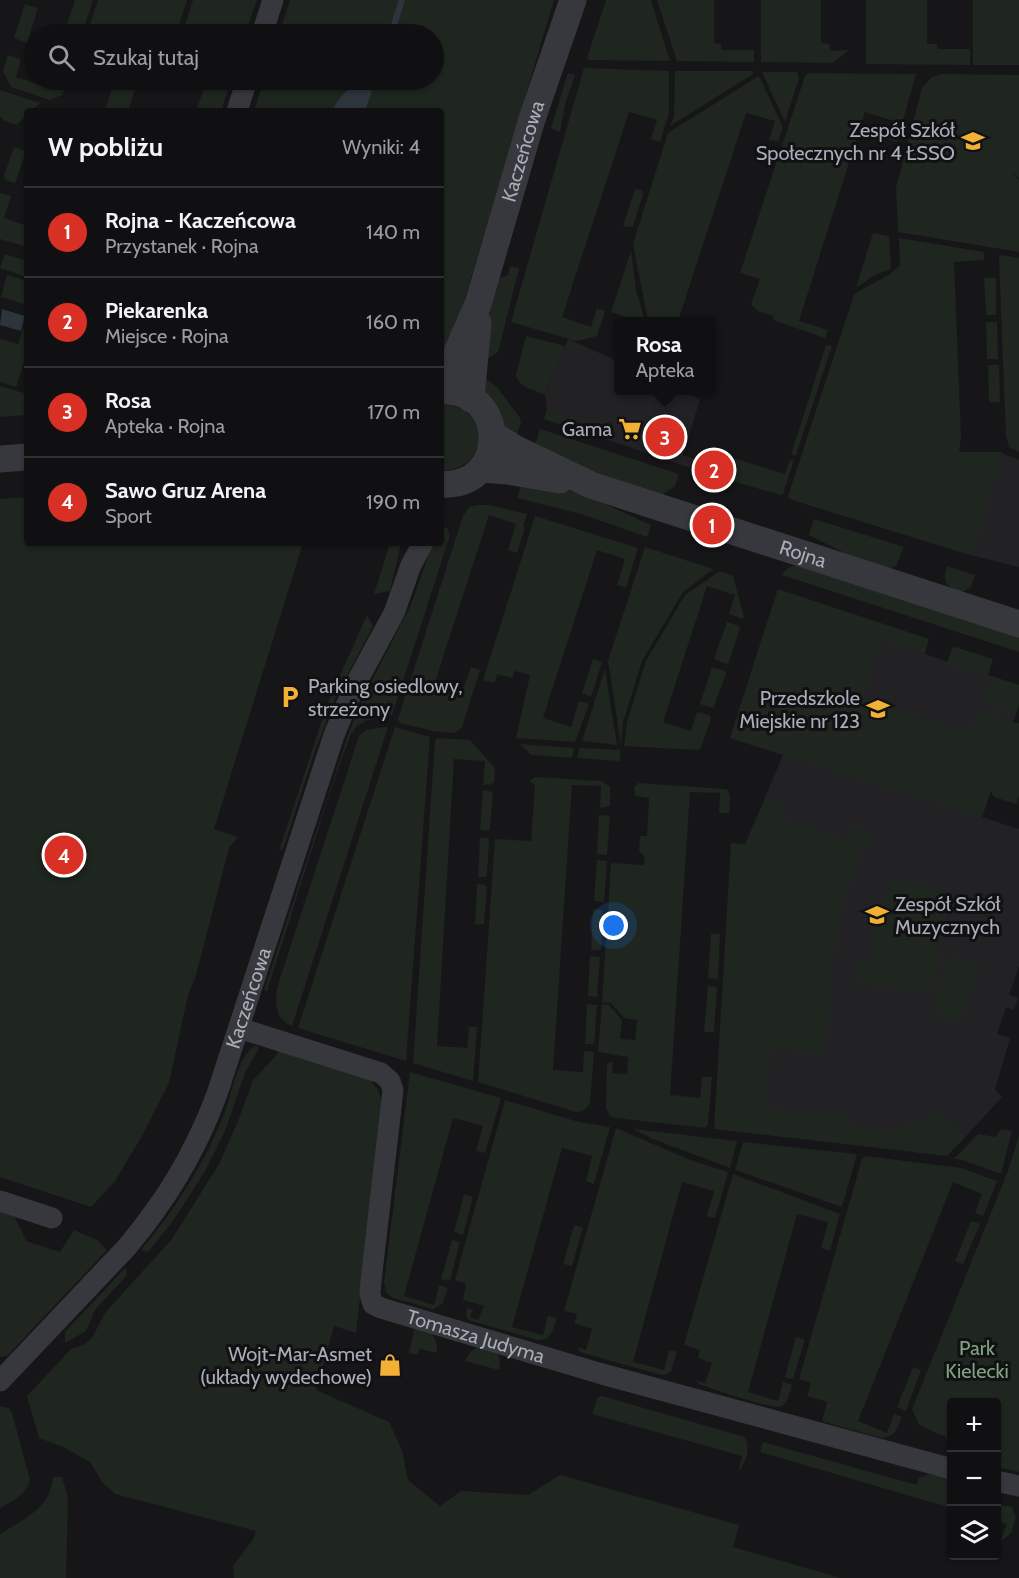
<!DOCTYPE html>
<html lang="pl">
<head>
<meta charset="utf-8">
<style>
  :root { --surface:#101012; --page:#19191b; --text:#f1f3f6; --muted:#9c9d9f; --line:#303032; --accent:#d93025 }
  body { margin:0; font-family:Cabin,sans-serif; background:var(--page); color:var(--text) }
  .controls { position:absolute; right:18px; bottom:18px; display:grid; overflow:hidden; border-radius:6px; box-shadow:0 2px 4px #0004 }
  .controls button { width:54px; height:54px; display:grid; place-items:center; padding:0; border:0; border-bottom:2px solid var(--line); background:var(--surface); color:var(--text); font:30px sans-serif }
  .you { position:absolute; left:614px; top:926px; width:21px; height:21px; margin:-15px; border:4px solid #fff; border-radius:50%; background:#1a73e8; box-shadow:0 0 0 9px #1a73e833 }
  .badge { display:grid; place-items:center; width:39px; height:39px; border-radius:50%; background:var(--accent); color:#fff; font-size:20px; font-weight:700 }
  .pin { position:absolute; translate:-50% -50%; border:3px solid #fff; box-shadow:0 2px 6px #0006 }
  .popup { position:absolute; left:614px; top:317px; width:102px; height:78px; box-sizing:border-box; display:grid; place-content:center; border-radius:6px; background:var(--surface); filter:drop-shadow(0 2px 4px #0005); font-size:20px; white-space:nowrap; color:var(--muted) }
  .popup b { font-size:22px; color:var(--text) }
  .popup::after { content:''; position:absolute; left:50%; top:100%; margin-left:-12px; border:12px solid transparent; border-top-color:var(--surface) }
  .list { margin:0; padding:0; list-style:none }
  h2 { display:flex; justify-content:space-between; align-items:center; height:78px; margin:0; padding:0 24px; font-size:26px }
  h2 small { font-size:20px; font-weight:400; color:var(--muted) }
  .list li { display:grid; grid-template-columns:39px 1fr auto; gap:18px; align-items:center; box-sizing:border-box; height:90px; padding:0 24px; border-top:2px solid var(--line) }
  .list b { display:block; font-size:22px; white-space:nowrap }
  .list p { margin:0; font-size:20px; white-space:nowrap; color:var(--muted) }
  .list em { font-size:20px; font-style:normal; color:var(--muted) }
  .icon { flex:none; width:33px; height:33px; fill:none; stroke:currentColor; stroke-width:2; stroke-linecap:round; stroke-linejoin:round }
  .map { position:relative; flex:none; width:1019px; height:1578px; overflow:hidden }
  .search { position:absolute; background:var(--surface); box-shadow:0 2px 4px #0004; left:24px; top:24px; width:420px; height:66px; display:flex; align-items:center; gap:15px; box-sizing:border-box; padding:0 21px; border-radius:33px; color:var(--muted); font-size:22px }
  .panel { position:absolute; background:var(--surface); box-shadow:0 2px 4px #0004; left:24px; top:108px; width:420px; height:438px; border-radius:6px }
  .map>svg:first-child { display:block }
  .built { fill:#222225 }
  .green { fill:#1e261f }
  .water { fill:#2c353c }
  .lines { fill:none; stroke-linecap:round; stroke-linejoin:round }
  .stream { stroke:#2c353c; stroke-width:6 }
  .minor { stroke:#37383d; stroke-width:21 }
  .tertiary { stroke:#37383d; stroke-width:27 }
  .labels { text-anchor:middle; stroke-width:6; stroke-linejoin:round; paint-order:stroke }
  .poi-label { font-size:20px; fill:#a8adb8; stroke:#111113; text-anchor:end }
  .street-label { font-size:20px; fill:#a8adb8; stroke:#111113 }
  .park-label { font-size:20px; fill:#7fa381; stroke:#111113 }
</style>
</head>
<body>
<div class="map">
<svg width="1019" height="1578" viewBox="0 0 1019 1578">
  <rect width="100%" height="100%" fill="#161618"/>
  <g class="built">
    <path d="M568,339L618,361V390L682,391L700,399L683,455L721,468L724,477H718L602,438L603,434L547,409L545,395Z"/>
    <path d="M1001,453L1019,460V567L963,553Z"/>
    <path d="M773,604L1019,685V705L982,817L1019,829V966L1009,995L1018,998L1014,1010L1006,1007L997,1034L1010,1038L995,1090L1002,1097L958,1145L882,1132L731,1119L737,864L783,755L730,738Z"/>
  </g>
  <g class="green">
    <path d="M75,0H93L82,34H64Z"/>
    <path d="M98,0H187L176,34L160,31L159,34H87Z"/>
    <path d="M193,0H257L245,34H182Z"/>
    <path d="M290,0H554L452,342L441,351V111H254L264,80H434V34H279Z"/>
    <path d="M606,0H651L670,61L589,60L587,58Z"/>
    <path d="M657,0H714V43L721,44V50H754V62L677,61Z"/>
    <path d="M761,0H821V43L829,44L831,51L849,50L833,63L761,62Z"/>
    <path d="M866,0H927V44H937L938,49H970V65L866,64Z"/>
    <rect x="973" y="0" width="46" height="65"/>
    <path d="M25,4L38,8L27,43L14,38Z"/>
    <path d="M8,55L21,59L16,77L46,87L49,80H67L62,95L50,100L11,87L3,71Z"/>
    <path d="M584,68L669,71V113L660,142L651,139L657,120L629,112L562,317L591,327L597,308L605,311L597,336L576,341L511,322Z"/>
    <path d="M675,71H753V74L670,126L674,116Z"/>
    <path d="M762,72H797L799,78L785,122Z"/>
    <path d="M568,73L575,75L566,101L560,132L551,128Z"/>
    <path d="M809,73L916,74L897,142L888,139L894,121L865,112L799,321L828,330L825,338L773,320L774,316L758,311L751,304L760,279L740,273L805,76Z"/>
    <path d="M941,74L1019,75V178L1011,171L1019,180V252L898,232L896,188L922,88L932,77Z"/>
    <path d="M759,76L783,127L778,141L769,140L775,121L746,113L678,321H648L633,244L668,133Z"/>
    <path d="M115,80L136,86L128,111H105Z"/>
    <path d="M207,80H231L221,111H196Z"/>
    <path d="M0,90L40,103L31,111H27V115L16,125L3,120L0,116Z"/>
    <path d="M14,147L26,151L15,183L5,180L4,176Z"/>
    <path d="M635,189L642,190L643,195L633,226L630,227L623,226Z"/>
    <path d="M0,193L11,196L4,218L27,226V247L0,239Z"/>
    <path d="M873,233L889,236L891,269L873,276L856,288Z"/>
    <path d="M899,238L984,252V260L954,262L961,438L959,452H1002L978,539L972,547L963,553L789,499L788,496L854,295C869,284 888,278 900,265Z"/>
    <path d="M631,251L636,290L645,321H637L611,312Z"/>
    <path d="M5,254L27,261V277L0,268Z"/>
    <path d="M1002,255L1019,258V452L1009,447L1006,436L999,258Z"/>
    <path d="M510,266L519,268L498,352L488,358V314L495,281L508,275Z"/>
    <path d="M7,275L27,281V305L1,297Z"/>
    <path d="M984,278H996V315H986Z"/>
    <path d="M27,318V353L16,387L0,382V339L18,344Z"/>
    <path d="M986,322H997L998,359H987Z"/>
    <path d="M526,336L565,346L545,395C535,390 518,387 516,375Z"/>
    <path d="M826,345L832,346L796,455H791Z"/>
    <path d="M999,365L1000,402H989L988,365Z"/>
    <path d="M484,378L497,387L520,418L521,423L514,442L484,397Z"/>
    <path d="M0,386L27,394V415L0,417Z"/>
    <path d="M441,405C491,403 491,472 441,470Z"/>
    <path d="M547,409L604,434L602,438L544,419Z"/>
    <path d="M540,429L679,474L675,486L660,496L533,450Z"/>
    <path d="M710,451L785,474L790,460H794L783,494L781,495L718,477L721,467L700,461L703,455Z"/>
    <path d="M523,480L583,494L651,525L647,537L581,514L517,498Z"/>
    <path d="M27,497V543H303L214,829L238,837L229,848L196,975L188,995L169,1083L142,1136L115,1181L91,1207L0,1177V499Z"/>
    <path d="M477,505H489L527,514L523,526L525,528L517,553L508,550L516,524L489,515L435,682L462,692L471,667L480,670L462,727L455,733L433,731L400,723L398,719L463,516L469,507Z"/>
    <path d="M535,516L638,548L626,588L617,585L625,559L597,550L543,718L571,727L579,701L589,704L575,742L516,738L530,675L515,671L512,678L497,674L495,683L483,680Z"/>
    <path d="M814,519L904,547L896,566L888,569L863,562L809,535Z"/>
    <path d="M441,525L447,528L450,535L392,715L365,721L357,726L350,736L331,789L267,991L264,990L350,729L372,680L410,607L433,543H441Z"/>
    <path d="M390,543H401L390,591L374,594Z"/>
    <path d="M645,547L713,569L683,592L642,661L623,722L621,745L608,661Z"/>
    <path d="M799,564L1019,635V652L782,575L788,568Z"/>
    <path d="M947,566L975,575L971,587L960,593C946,586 942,582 947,566Z"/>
    <path d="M720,571L733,576L744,617L742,619L729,614L735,595L707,586L663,722L691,731L697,712L709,715L711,718L701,748L698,750L624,746L627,722L646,661L685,595Z"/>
    <path d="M778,589L929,639L925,654L880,640L862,698L968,732L972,724H975L979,711L1013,723H1019V795L1016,804L994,797L991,791L982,817L730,738Z"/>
    <path d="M367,615L373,626L334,701L314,754L283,849L279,851L328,702Z"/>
    <path d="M727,622L739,626L740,628L729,662L727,664L714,659Z"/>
    <path d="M955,647L993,659L988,675L1019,685V705L1016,713L986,703L993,679L947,664L952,648Z"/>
    <path d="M593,659L602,662L591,697L582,693Z"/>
    <path d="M712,667L725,671L726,674L713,708L700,704Z"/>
    <path d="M605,669L617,745L582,741Z"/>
    <path d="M387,727V730L292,1026C275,1019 275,1004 277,988L359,736L366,730Z"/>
    <path d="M395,727L430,737L406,1061L298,1028Z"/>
    <path d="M437,738L470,740L495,768L494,782L491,784L483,785L485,761L454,759L437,1046L467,1048L469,1027H477L473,1081L413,1063L435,741Z"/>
    <path d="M520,744L574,748L572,758L531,755Z"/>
    <path d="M580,748L620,750V761L577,758Z"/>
    <path d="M535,777L601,781L610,786V806L600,808L601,786L572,785L553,1070L583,1072L584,1051L594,1052L590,1103C586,1109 583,1112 576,1112L478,1082L495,839L531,841L535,785L529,781Z"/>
    <path d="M638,783L725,789L728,790L730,798L729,813H719L720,793L690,792L670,1095L700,1098L702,1077H712L708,1124L705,1128L616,1118L610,1116L606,1108L607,1064L613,1061L612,1073L627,1074L628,1057L598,1052L602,1004L609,1005L622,1020L620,1039L635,1040L637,1020L624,1018L611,1003L602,1002L611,863L644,865L645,858L639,850L640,836H647L649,798L635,796L634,788Z"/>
    <path d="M483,790L493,792L490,828L489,831L480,830Z"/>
    <path d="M765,799L783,805L779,819L849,840L853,825C865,829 871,834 871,847L863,845L837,923L825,1054L771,1048L766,1108L854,1117L853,1129L894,1133L901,1127L941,1112L966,1136L947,1156L714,1129L731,843L745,844Z"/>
    <path d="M599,815L610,816L607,855L597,854Z"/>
    <path d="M480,838H488L489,840L487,875L485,877H478Z"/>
    <path d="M597,860L607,861L604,902L594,901Z"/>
    <path d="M893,876L953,894L935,949L943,953L930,992L854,984L856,960L872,961L873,937Z"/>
    <path d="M477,884L485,885L487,887L484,924L475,925Z"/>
    <path d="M593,909L603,910L601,950H591Z"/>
    <path d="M711,934H720L718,979L708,978Z"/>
    <path d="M950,955L980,965L961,1023L938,1016L933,1001Z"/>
    <path d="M590,956L600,957L597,997L588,996Z"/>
    <path d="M708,986L717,987L714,1032H704Z"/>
    <path d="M587,1004L597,1005L594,1044H585Z"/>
    <path d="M255,1046L259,1047L258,1050L245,1073L225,1131L204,1173L173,1221L148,1252L141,1250C176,1208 205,1163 225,1112C231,1095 239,1053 255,1046Z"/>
    <path d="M280,1049L370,1080L378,1090L382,1102L356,1333L334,1326L316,1390L389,1422L402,1450L408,1480L440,1506L461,1491L528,1495L560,1475L739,1525L733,1547L841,1578H234L233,1566L254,1538L256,1531L115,1494L102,1482L90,1462L63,1447L39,1438L27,1396L71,1349L85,1344L92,1338L105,1313L172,1239L219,1164L238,1121L253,1080L273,1059Z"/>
    <path d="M410,1072L501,1098L485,1153L476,1151L483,1126L453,1118L404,1296L434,1305L439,1285L448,1288L442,1304L433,1309L393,1298L386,1292L384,1282Z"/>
    <path d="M505,1100L579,1122L610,1127L594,1184L586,1181L592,1156L562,1148L512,1327L543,1335L548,1316L557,1318L552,1332L547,1339L538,1340L468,1320L466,1315L467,1308L473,1310L470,1317L478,1320L484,1306L463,1300L466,1284L455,1280Z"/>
    <path d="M616,1128L690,1160L728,1172L715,1218L707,1216L714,1191L682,1182L633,1362L664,1370L669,1350L677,1352L671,1371L668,1374L661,1375L580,1352L577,1347L586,1350L592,1329L574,1323L577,1314L564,1311Z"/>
    <path d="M633,1129L737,1141L730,1168L653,1139Z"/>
    <path d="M1001,1129L1012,1131L1001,1174L959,1159H954L978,1134L996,1137Z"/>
    <path d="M1019,1136V1472L997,1467L996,1402H952L951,1457L949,1456L946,1437L919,1425L912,1409L1008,1171Z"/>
    <path d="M743,1142L857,1154L842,1207L735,1170Z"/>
    <path d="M866,1156L961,1168L997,1181L983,1216L975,1213L982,1194L953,1182L858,1421L887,1433L894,1414L902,1417C897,1429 895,1437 881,1438L822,1421L827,1402L807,1396L811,1383L799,1379L862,1159Z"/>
    <path d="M733,1174L840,1214L830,1251L821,1248L828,1222L797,1214L748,1392L778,1401L783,1382L792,1385C790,1392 788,1402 782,1406C774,1411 711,1388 699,1384L696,1381L705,1383L712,1363L698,1358L700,1350L684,1345Z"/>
    <path d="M464,1194L473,1197L463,1235L454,1232Z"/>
    <path d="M0,1212L15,1217L26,1241L60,1252L74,1230L97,1240L107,1250L7,1356L0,1357Z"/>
    <path d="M971,1221L980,1224L963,1264L955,1261Z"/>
    <path d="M574,1225L583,1228L572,1266L563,1264Z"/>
    <path d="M452,1240L460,1242L450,1281L441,1279Z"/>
    <path d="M126,1267L127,1275L95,1310L86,1331L65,1343V1332Z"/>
    <path d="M415,1327C431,1332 438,1336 437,1353L420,1349L417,1355L409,1353Z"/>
    <path d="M796,1337L805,1340L793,1379L785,1377Z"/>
    <path d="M481,1347L497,1352L500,1360L499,1370L465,1361C469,1352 472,1349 481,1347Z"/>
    <path d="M913,1367L921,1370L906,1411L897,1407Z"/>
    <path d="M602,1396L745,1437C751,1451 746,1461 738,1473L742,1456L592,1414L598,1397Z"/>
    <path d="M0,1406L9,1408L12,1413L30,1480C26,1495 12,1501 0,1508Z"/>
    <path d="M763,1442L917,1485L919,1478L929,1474L951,1479V1508L760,1452Z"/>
    <path d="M53,1477H62L68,1498L66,1578H0V1534C24,1519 51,1508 53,1477Z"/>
    <path d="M996,1504L1012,1507L1016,1517L1011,1533L1000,1542L1007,1524L997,1521Z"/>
  </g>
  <g class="water">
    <path d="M360,84L370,87L372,91L365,111H333C336,99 348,87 360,84Z"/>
    <path d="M2,309L25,316L21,331L0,325Z"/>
  </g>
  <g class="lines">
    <g class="stream">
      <path d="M391,34L402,0"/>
      <path d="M370,87L376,80"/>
    </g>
    <g class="minor">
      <path d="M262,34L273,0"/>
      <path d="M237,111L247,80"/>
      <path id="s1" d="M239,1028L381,1073L390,1081L393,1090L371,1281L370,1294L373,1304L381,1308L602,1374L952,1469"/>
      <path d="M0,1201L52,1218"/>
      <path id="s2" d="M0,1381L127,1247C167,1199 195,1153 217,1094L334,735L354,687L394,613L411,565L423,543"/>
      <path d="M996,1481L1019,1486"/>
    </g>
    <g class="tertiary">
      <path id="s3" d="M441,389L478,304L532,119L573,0"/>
      <path d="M441,391C510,388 508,489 441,484"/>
      <path d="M471,399L478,323"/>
      <path id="s4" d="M493,435L516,449L591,485L1019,624"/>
      <path d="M0,459L27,457"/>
      <path d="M481,469L508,471L560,480"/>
    </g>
  </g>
  <defs>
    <g id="school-bare" transform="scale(1.8)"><path d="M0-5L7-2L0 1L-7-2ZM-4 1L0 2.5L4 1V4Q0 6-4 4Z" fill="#f2b134" stroke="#111113" stroke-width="2.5" paint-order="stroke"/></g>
    <g id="supermarket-bare" transform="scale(1.8)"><path d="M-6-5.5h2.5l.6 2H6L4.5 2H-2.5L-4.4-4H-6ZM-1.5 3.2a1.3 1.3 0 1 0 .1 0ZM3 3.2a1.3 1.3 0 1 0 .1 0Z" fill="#f2b134" stroke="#111113" stroke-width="2.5" paint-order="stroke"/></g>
    <g id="parking-bare" transform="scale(1.8)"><path d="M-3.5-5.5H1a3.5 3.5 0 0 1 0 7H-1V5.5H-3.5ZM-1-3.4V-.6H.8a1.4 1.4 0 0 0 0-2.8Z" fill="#f2b134" stroke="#111113" stroke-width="2.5" paint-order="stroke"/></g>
    <g id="shop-bare" transform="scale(1.8)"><path d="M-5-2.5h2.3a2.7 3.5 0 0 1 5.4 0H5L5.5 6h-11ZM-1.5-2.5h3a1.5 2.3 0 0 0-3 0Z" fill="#f2b134" stroke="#111113" stroke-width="2.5" paint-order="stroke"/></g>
  </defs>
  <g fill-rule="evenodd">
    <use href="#school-bare" x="973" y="141"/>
    <use href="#supermarket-bare" x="630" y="429"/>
    <use href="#parking-bare" x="290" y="697"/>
    <use href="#school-bare" x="878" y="709"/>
    <use href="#school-bare" x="877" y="915"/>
    <use href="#shop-bare" x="390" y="1365"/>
  </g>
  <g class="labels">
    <g class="poi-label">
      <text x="955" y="137">Zespół Szkół<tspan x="955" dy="23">Społecznych nr 4 ŁSSO</tspan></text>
      <text x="612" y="436">Gama</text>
      <text x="308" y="693" text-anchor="start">Parking osiedlowy,<tspan x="308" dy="23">strzeżony</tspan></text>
      <text x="860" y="705">Przedszkole<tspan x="860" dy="23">Miejskie nr 123</tspan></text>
      <text x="895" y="911" text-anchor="start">Zespół Szkół<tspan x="895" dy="23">Muzycznych</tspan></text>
      <text x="372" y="1361">Wojt-Mar-Asmet<tspan x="372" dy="23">(układy wydechowe)</tspan></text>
    </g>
    <g class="street-label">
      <text dy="7" stroke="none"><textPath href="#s3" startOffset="252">Kaczeńcowa</textPath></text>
      <text dy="7" stroke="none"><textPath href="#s4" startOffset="333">Rojna</textPath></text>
      <text dy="7" stroke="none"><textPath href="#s2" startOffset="464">Kaczeńcowa</textPath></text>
      <text dy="7" stroke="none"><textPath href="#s1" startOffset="494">Tomasza Judyma</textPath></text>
    </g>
    <g class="park-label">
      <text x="977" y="1355">Park<tspan x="977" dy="23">Kielecki</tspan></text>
    </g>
  </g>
</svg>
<div class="controls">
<button>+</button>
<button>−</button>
<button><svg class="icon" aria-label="layers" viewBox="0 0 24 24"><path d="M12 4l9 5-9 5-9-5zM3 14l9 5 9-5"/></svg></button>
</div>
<div class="you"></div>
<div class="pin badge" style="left:712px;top:525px">1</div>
<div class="pin badge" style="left:714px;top:470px">2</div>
<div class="pin badge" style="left:665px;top:437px">3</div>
<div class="popup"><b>Rosa</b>Apteka</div>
<div class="pin badge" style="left:64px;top:855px">4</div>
<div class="search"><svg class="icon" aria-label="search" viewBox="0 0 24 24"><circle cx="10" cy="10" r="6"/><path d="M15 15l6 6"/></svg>Szukaj tutaj</div>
<section class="panel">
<h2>W pobliżu<small>Wyniki: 4</small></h2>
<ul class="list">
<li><span class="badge">1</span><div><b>Rojna - Kaczeńcowa</b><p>Przystanek · Rojna</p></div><em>140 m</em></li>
<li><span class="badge">2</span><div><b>Piekarenka</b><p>Miejsce · Rojna</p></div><em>160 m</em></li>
<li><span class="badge">3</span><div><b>Rosa</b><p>Apteka · Rojna</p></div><em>170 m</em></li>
<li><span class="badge">4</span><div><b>Sawo Gruz Arena</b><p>Sport</p></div><em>190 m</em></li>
</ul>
</section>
</div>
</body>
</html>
